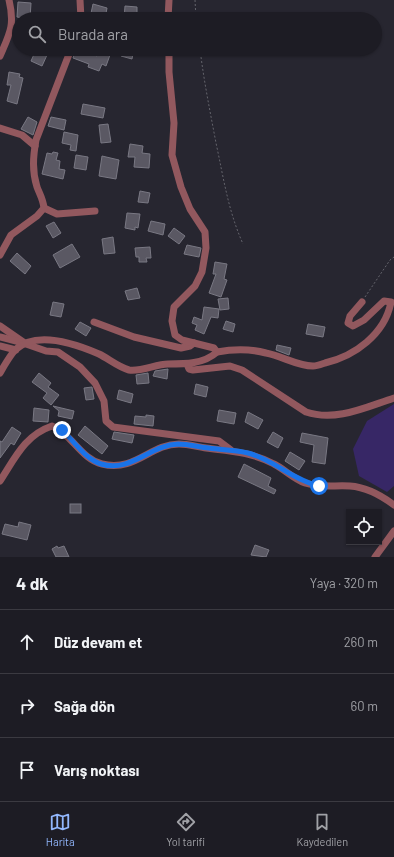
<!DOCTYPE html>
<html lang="tr">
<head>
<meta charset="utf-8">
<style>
  :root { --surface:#1d1c24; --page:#25252c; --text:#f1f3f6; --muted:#a0a1a6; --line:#3b3a41; --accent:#92b7fd }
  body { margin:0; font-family:Barlow,sans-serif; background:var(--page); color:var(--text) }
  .controls { position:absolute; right:12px; bottom:12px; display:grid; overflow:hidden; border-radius:0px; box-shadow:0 1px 3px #0004 }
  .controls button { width:36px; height:36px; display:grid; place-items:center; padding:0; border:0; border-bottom:1px solid var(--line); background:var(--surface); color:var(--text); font:20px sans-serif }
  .stop { position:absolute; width:12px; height:12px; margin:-9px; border:3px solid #1a73e8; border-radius:50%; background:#fff }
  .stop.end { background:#1a73e8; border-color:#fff; box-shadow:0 1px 4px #0008 }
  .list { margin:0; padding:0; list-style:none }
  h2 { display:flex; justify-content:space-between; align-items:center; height:52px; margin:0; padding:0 16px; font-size:17px }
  h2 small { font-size:13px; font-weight:400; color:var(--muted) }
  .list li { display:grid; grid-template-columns:26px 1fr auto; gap:12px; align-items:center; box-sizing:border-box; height:64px; padding:0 16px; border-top:1px solid var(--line) }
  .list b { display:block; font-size:15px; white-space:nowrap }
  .list em { font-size:13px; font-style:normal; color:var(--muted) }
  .icon { flex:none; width:22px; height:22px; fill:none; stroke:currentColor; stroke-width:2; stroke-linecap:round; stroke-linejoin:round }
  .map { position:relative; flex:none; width:394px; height:557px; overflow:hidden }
  .search { position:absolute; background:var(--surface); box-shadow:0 1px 3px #0004; left:12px; right:12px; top:12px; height:44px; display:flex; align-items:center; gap:10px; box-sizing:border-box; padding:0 14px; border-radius:22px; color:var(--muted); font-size:15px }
  .sheet { height:244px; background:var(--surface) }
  nav { display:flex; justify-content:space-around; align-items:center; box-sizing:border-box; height:56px; border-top:1px solid var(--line); background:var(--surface); font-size:11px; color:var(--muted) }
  nav a { display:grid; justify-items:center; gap:2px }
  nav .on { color:var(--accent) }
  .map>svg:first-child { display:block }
  .green { fill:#372766 }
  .building { fill:#5a5863; stroke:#797883 }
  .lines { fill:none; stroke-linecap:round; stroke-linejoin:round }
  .path { stroke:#64646c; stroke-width:1; stroke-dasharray:2 2; stroke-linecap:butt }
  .minor { stroke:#92585e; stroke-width:7 }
  .route { stroke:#1a73e8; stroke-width:5 }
</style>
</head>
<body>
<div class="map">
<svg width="394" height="557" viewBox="0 0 394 557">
  <rect width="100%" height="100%" fill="#272630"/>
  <path class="green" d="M394,404V486L387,492L359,476L353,449L367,421Z"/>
  <g class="building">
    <path d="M18,2L31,3L30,19L17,17Z"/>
    <path d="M93,4L107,8L105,19L90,18Z"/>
    <path d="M125,6L137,7V19H124Z"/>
    <path d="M76,49L97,56L99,51L110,55L106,66L102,64L99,71L88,67L89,64L73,58Z"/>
    <path d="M123,49H134L132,59L121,56Z"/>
    <path d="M36,50L47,55L42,66L31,61Z"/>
    <path d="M9,72L20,74L19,77L23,78L17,104L7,101L11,85H7Z"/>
    <path d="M83,104L105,108L103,118L81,114Z"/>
    <path d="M28,117L37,122L33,135L21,129Z"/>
    <path d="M51,117L66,120L64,130L48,126Z"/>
    <path d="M108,124L111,142L101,143L99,125Z"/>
    <path d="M64,132L78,135L76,151L70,150L71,145L62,143Z"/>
    <path d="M130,144L143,146L142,153L150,154L149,168L134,167L135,157H128Z"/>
    <path d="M53,152L58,153L56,160L60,161L59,169L65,170L63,179L42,174L47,153L52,154Z"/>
    <path d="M76,155L88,157L86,170L74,168Z"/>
    <path d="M102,156L119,160L116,179L99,176Z"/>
    <path d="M140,191L150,193L148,203L138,202Z"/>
    <path d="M127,213L140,214L138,228L135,227V230L125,228Z"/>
    <path d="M151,221L165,224L163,235L148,231Z"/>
    <path d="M54,222L61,233L53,238L46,226Z"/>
    <path d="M174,228L185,236L179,244L168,236Z"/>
    <path d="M113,237L115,253L104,254L102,239Z"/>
    <path d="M72,244L80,257L60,268L53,255Z"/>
    <path d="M187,245L201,248L199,257L184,254Z"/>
    <path d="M150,247L151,258H146L147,262H139V257H136L135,248Z"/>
    <path d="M17,253L31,266L25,274L10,261Z"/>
    <path d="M215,262L227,264L224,279L227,280L221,297L209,293L216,274H213Z"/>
    <path d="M137,288L140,298L128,300L125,291Z"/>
    <path d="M228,298L229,309L220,310L218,299Z"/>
    <path d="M53,302L64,304L61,317L50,315Z"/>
    <path d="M204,307L219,309L218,318L211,317L204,334L195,330L197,325L192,323L194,317L202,320Z"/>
    <path d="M226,321L235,324L233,332L223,329Z"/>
    <path d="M80,322L91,328L86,336L75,329Z"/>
    <path d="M308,324L325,327L323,337L306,334Z"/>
    <path d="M277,345L291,348L289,355L276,350Z"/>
    <path d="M168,369L167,379L153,376L155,371Z"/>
    <path d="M39,373L51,383L48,387L59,395L51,405L43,398L47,393L32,382Z"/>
    <path d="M148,373L149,383L137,384L136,375Z"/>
    <path d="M196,384L208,387L206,397L194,394Z"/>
    <path d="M92,387L94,399L86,400L84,388Z"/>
    <path d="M119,390L133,394L131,403L117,399Z"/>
    <path d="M53,406L74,411L72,419L58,416L59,411Z"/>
    <path d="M34,408L49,410L48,422L33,421Z"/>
    <path d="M219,410L236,413L234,424L217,421Z"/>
    <path d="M248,412L263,420L258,429L245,422Z"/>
    <path d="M146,415L154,416L153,426L134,424L135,416L146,417Z"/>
    <path d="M85,426L108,446L102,454L78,435Z"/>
    <path d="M12,427L21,433L14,445L11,443L0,458V441L2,442Z"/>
    <path d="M114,432L134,435L132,443L112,439Z"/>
    <path d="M273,432L283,438L278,448L267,442Z"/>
    <path d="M302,433L328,438L325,464L312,462L314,445L300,442Z"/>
    <path d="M290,452L305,461L299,470L285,461Z"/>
    <path d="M244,464L271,478L268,486L276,490L274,494L238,477Z"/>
    <rect x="70" y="504" width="11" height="9"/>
    <path d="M19,522L31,525L27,540L2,534L5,524L18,527Z"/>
    <path d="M255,545L269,550L266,557L251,555Z"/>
    <path d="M57,546L58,548L64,546L69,557H56L52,549Z"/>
  </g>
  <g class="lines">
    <g class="path">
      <path d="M195,0L196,19"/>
      <path d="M200,49C204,82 210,111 216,143C224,180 228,210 243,244"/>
      <path d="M365,297L390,260L394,257"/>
    </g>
    <g class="minor">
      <path d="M80,0L81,19"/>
      <path d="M168,19L169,0"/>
      <path d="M0,56C10,33 15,25 9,0"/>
      <path d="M0,128L22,135L35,146"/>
      <path d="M44,208L57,214L95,211"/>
      <path d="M0,255L11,235L37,216L44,208C43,199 40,195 37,187C32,171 33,157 36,140L71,49"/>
      <path d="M94,322L134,337L181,348L190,346L194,343"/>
      <path d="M0,326L26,344L46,351L58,352L80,367L95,383L104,401L106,421L113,427L219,441L231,450"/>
      <path d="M0,337L20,342"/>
      <path d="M0,346L16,350"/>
      <path d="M217,352C233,349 251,349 266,353C282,356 297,366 313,366C317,366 322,364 325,363C355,356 385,334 391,302L384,301L364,320L353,326L348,323L350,316L362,302"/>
      <path d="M187,364L189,369L193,370L230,366L242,370L306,412C336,422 366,407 394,398"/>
      <path d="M0,373C4,366 9,357 15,350C36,330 76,344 99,354C109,359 118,367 129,370C141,372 156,364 168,364C185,364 204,364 217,352L214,348L182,340L175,335L172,321L174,307L195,286L202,272L206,248L205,232L190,209L181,187L172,155L174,123L169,72V49"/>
      <path d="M0,481C15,458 25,435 52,426C72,434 81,459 102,464C136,472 150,444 179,444C188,444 198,447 206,448C230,451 252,452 274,464C284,469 294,479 305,483C320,488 335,485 350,486C365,487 382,496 394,505"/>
      <path d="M375,557L394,531"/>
    </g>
  </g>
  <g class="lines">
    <path class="route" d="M62,430C74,441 85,459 101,464C131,473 150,445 178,444C188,444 199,447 209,448C221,450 236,450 248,453C274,460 293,480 319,486"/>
  </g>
</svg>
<div class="controls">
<button><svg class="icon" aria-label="locate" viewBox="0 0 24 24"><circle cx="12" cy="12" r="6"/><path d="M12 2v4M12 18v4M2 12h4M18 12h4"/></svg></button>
</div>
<div class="stop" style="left:319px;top:486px"></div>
<div class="stop end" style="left:62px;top:430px"></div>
<div class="search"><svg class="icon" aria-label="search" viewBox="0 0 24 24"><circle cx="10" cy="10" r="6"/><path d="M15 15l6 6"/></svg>Burada ara</div>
</div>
<section class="sheet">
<h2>4 dk<small>Yaya · 320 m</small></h2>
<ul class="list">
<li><svg class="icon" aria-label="ahead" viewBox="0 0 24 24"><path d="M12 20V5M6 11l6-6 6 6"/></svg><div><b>Düz devam et</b></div><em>260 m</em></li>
<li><svg class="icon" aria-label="right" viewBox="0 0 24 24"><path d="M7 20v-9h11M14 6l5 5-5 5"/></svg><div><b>Sağa dön</b></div><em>60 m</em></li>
<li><svg class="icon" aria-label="arrive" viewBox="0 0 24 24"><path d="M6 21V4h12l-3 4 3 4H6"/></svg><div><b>Varış noktası</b></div></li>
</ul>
</section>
<nav>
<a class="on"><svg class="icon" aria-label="map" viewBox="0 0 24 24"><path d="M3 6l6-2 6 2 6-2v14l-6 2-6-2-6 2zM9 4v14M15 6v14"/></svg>Harita</a>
<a><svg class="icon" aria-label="directions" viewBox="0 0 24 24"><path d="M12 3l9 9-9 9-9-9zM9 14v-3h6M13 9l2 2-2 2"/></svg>Yol tarifi</a>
<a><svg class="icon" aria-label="saved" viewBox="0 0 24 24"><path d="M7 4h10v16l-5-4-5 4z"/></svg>Kaydedilen</a>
</nav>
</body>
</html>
